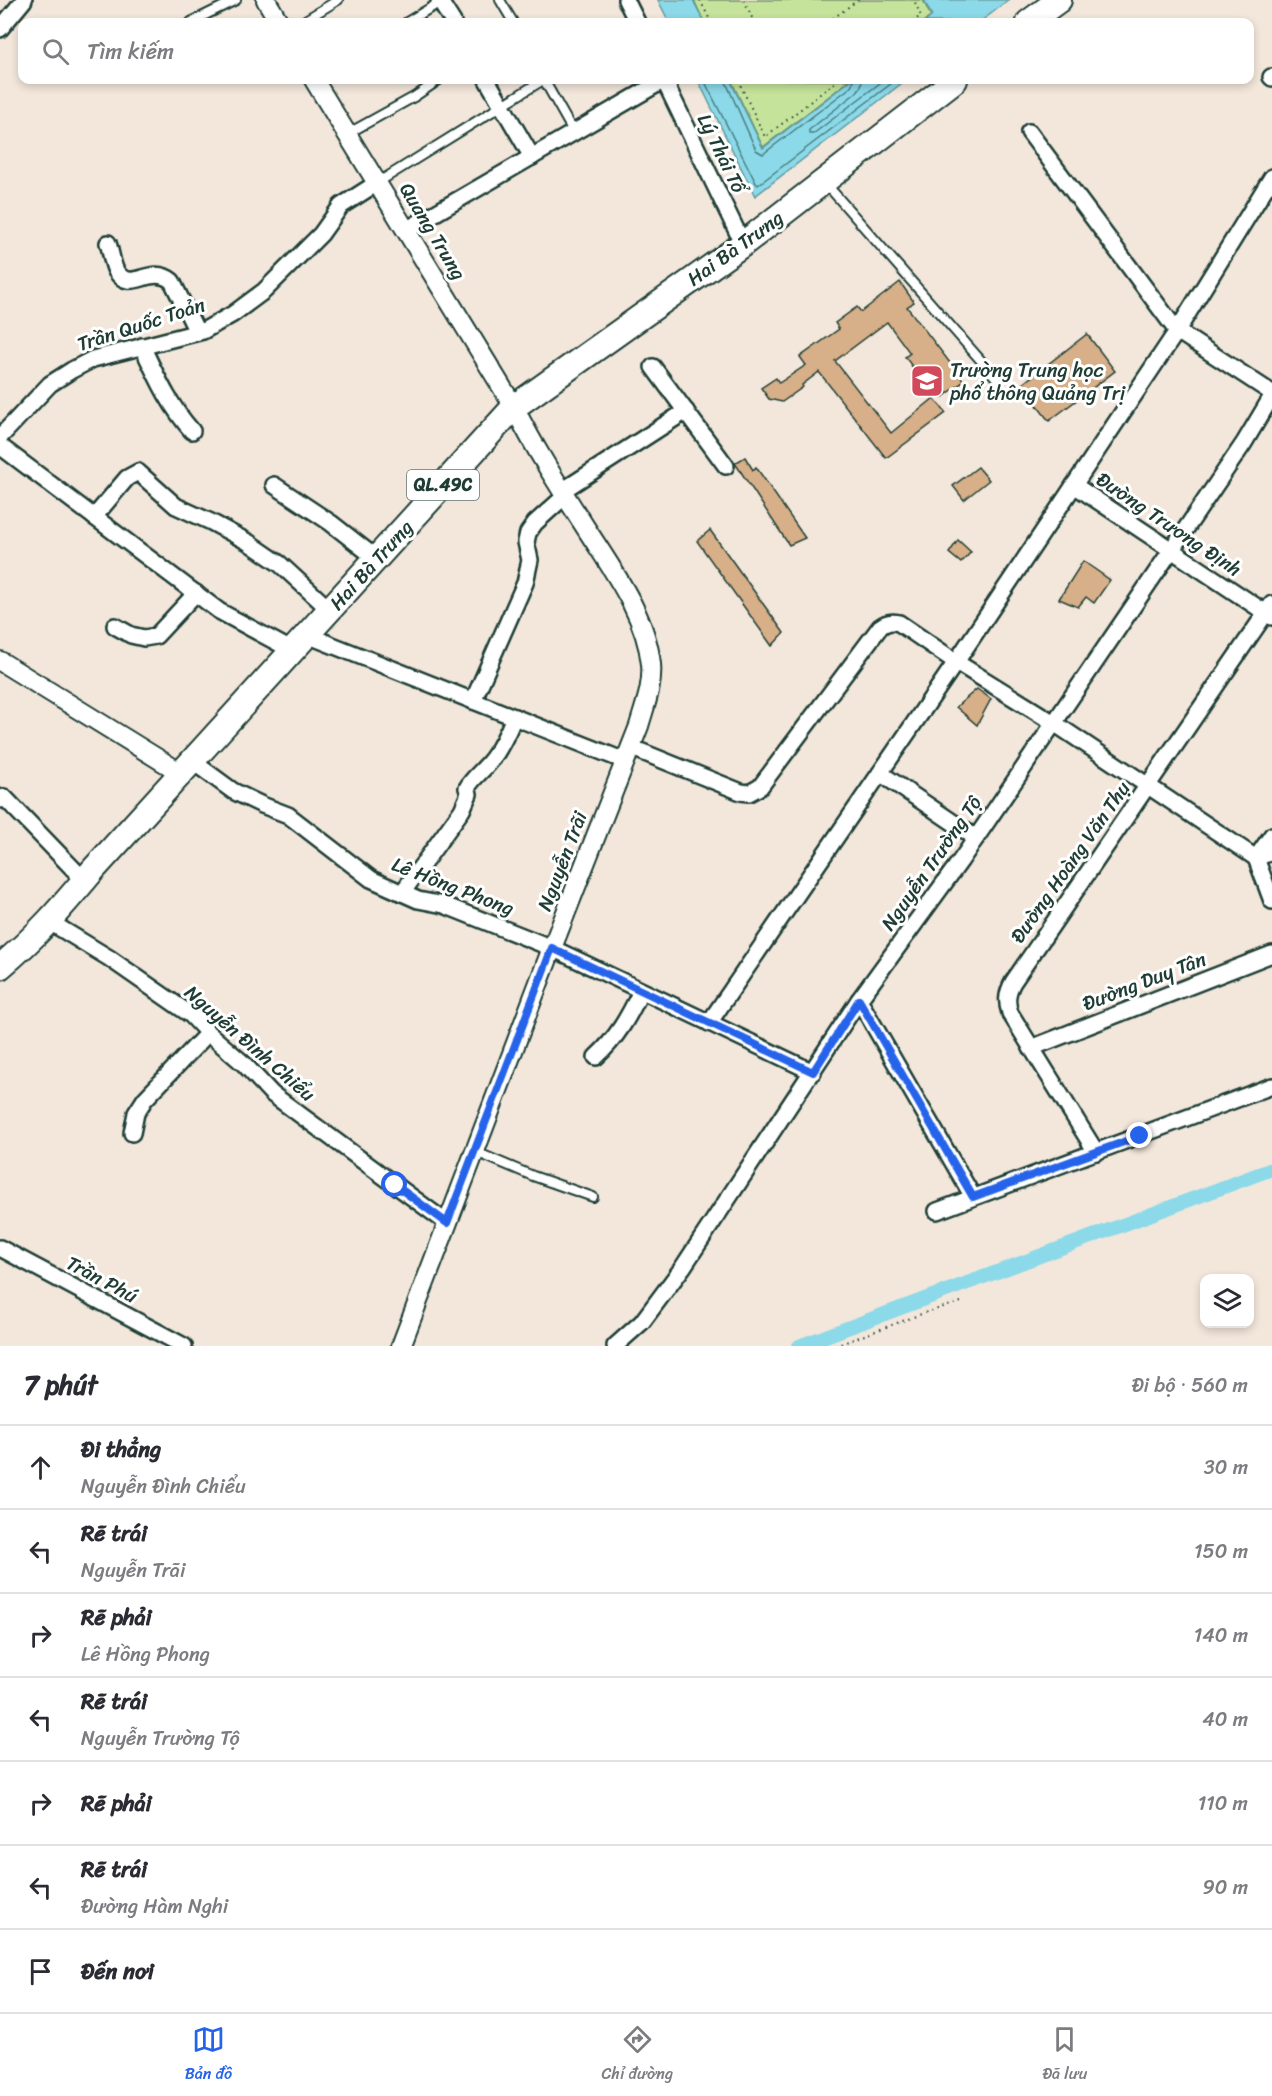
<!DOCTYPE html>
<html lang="vi">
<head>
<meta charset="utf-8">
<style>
  :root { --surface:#fff; --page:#f7f7f7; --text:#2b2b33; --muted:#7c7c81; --line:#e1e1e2; --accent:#2563eb }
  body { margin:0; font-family:Sriracha,sans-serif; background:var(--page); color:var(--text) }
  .controls { position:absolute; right:18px; bottom:18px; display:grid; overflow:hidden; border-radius:12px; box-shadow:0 3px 9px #0003 }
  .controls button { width:54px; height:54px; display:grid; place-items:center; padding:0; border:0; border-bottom:2px solid var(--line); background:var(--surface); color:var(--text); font:30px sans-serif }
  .stop { position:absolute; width:18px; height:18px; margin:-14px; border:4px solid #2563eb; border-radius:50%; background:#fff }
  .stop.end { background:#2563eb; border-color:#fff; box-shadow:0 2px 6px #0008 }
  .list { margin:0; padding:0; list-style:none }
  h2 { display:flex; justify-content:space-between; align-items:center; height:78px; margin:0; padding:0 24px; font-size:26px }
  h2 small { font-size:20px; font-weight:400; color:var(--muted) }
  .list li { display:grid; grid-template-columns:39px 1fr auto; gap:18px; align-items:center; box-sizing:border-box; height:84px; padding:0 24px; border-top:2px solid var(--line) }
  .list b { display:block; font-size:22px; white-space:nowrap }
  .list p { margin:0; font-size:20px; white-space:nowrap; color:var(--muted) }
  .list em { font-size:20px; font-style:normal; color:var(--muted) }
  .icon { flex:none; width:33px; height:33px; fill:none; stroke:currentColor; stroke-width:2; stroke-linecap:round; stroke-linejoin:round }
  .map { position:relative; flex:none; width:1272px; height:1346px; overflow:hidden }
  .search { position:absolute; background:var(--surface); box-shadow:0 3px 9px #0003; left:18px; right:18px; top:18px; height:66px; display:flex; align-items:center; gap:15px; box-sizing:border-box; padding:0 21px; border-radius:12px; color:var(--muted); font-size:22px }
  .sheet { height:666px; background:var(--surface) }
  nav { display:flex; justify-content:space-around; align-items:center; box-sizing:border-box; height:84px; border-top:2px solid var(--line); background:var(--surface); font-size:16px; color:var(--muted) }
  nav a { display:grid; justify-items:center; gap:3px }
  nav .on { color:var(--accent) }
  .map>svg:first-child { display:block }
  .green { fill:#c5e39a; stroke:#729067; stroke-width:1.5 }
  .water { fill:#8bd9e9; stroke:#609ba1; stroke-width:1.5 }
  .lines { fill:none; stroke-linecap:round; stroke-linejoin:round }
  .shore { stroke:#4a7b7c; stroke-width:1.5 }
  .canal { stroke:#8bd9e9; stroke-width:14 }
  .building { fill:#d7af88; stroke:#1f3d34; stroke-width:1.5 }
  .service-casing { stroke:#1f3d34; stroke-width:12 }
  .minor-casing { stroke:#1f3d34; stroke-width:20 }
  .tertiary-casing { stroke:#1f3d34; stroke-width:22 }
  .primary-casing { stroke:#1f3d34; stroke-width:28 }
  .path { stroke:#1f3d34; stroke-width:2; stroke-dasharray:1.5 4.5; stroke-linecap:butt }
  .service { stroke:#fff; stroke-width:8 }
  .minor { stroke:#fff; stroke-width:15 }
  .tertiary { stroke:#fff; stroke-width:18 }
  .primary { stroke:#fff; stroke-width:24 }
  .route { stroke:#2563eb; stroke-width:8 }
  .labels { text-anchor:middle; stroke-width:6; stroke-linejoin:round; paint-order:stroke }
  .shield { fill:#fff; stroke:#627771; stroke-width:1.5 }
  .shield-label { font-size:18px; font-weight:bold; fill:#1f3d34 }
  .street-label { font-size:20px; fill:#1f3d34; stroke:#fff }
  .poi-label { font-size:20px; fill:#1f3d34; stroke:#fff; text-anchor:start }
</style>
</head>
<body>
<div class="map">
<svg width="1272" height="1346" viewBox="0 0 1272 1346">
  <rect width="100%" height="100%" fill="#f3e7db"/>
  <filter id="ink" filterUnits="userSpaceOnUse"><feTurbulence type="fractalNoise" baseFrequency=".0167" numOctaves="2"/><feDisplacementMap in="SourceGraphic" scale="12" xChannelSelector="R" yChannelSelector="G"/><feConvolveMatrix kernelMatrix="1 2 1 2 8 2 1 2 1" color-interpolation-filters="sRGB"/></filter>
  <g filter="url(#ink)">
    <g class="green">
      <path d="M694,0H923L931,17L923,22H704Z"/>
      <path d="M731,80H850L763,147Z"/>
    </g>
    <g class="water">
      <path d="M658,0H693L704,22H669Z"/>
      <path d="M924,0H1009L980,22H925L932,16Z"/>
      <path d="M698,80H730L763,148L851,80H906L755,196Z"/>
    </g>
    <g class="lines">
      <g class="shore">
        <path d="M704,80L756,183L758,185L896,80"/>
        <path d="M725,80L756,150L763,154L851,87L854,80"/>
        <path d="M862,80L861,86L857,92L809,130V134H813L884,80"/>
      </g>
      <path class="canal" d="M799,1346L1272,1169"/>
    </g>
    <g class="building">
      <path d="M900,282L914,302L907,307L964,381L943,397L922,369L917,373L905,357L910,353L887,322L835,361L891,433L934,398L946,413L886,458L819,372L802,385L803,387L782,402L769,399L761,388L776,378L779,383L806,365L800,357L839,329L835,323L857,307L861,312Z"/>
      <path d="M1087,334L1115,371L1049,421L1021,385Z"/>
      <path d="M745,457L753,470L756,467L805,538L789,545L735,463Z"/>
      <path d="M978,467L989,480L964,500L953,486Z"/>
      <path d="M710,530L784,633L772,646L697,541Z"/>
      <path d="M958,540L971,552L961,563L949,553Z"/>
      <path d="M1083,561L1110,580L1094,603L1086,597L1078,607L1059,599Z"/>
      <path d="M977,689L991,699L977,725L956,707Z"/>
    </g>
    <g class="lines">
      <g class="service-casing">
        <g id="service">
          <path d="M500,0L513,22"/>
          <path d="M191,22L236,0"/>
          <path d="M302,22L338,0"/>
          <path d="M407,22L442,1"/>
          <path d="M544,80L574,133"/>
          <path d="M347,134L414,97L439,80"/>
          <path d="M377,183L543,80"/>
          <path d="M827,185L998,380"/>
          <path d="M476,1152L533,1176L593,1197"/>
        </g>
      </g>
      <g class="minor-casing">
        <g id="minor">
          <path d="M439,0L453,22"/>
          <path d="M626,0L637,22"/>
          <path d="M0,29L24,0"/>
          <path d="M1271,77L1272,78"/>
          <path d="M487,80L532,157"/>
          <path d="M664,80L743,244"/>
          <path d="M1029,132L1177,331L1272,393"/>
          <path d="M406,230L664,80"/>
          <path d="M108,243C111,252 112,263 116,271C131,295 150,263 172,281L197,332"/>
          <path d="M142,346C157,377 169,405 192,431"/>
          <path d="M653,367L726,466"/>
          <path d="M0,437L50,384L72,370L93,359L203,331L233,314L264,291L321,234L341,206L377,183"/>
          <path d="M0,446L219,611L293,651"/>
          <path d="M274,485L331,523L377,559"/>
          <path d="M1074,485L1272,617"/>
          <path d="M562,491L686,411"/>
          <path d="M94,517L127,478L138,472L176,506L211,522L248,542L280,564L330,610"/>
          <path d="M115,626L131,635L144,638L156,636L196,593"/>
          <path d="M307,635L625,761"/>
          <path d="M473,701L525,583L530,560L526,542L528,533L535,523L565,496"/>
          <path d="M630,747L741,792L749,793L760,787L880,627C886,622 891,621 899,623L956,662L1054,723L1256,858L1272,852"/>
          <path d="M192,761L233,791L262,805L288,815L371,879L418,900L444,905L552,948L813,1072"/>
          <path d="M880,773L976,838"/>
          <path d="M0,800L4,797L84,880"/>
          <path d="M1272,835L1256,858L1272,901"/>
          <path d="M402,893L462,810L469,794L467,788C473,777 484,770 492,759C502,746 508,732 514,717"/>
          <path d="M50,922L109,958L191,1015L208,1033L244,1064L272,1094L447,1223"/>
          <path d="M859,1000L973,1197"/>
          <path d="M709,1023L956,662L1177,331L1272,177"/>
          <path d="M1031,1048L1272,954"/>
          <path d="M596,1057C617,1038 629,1016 641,991"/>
          <path d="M132,1133L136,1113L145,1099L208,1033"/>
          <path d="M1096,1152L1010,1013C1006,1001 1007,993 1013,982L1272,604"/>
          <path d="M937,1211L1272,1086"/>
          <path d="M0,1248L184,1346"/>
          <path d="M615,1346L642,1322L683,1267L859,1000L961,860L1244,443L1272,396"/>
        </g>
      </g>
      <g class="tertiary-casing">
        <g id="tertiary">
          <path d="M266,0L279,22"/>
          <path d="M314,80L514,407C536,451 562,491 589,533C614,572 646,616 651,664C653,686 645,705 639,726L552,948L401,1346"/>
          <path d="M0,661L181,773"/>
        </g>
      </g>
      <g class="primary-casing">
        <g id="primary">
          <path d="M1029,22L1059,0"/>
          <path d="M0,967C37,936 62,907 93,870L514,407L743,244L955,80"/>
        </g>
      </g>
      <g class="path">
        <path d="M700,0L711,22"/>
        <path d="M744,0L754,22"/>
        <path d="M828,22L858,0"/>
        <path d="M912,22L921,16L914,0"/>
        <path d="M738,80L765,137L838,80"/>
        <path d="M835,1346L924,1313L961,1302"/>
      </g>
      <use href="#service" class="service"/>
      <use href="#minor" class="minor"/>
      <use href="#tertiary" class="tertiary"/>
      <use href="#primary" class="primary"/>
    </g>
  </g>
  <g class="lines" filter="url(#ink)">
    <path class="route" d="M395,1185L447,1223L552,948L813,1072L859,1000L973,1197L1140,1136"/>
  </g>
  <defs>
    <g id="school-square" transform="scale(1.725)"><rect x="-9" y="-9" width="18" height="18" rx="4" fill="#d1495b" stroke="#fff"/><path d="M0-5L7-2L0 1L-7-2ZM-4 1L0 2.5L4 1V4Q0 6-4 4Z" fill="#fff"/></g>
  </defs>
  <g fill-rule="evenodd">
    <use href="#school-square" x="927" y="381"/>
  </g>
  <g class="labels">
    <rect class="shield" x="407" y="470" width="72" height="30" rx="4.5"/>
    <g class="shield-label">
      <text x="443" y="491">QL.49C</text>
    </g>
    <g class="street-label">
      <text transform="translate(722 153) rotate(64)" y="7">Lý Thái Tổ</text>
      <text transform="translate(433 231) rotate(59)" y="7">Quang Trung</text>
      <text transform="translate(735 248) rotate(-36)" y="7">Hai Bà Trưng</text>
      <text transform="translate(141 324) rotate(-18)" y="7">Trần Quốc Toản</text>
      <text transform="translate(1169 524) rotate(34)" y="7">Đường Trương Định</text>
      <text transform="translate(371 565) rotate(-48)" y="7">Hai Bà Trưng</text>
      <text transform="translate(562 861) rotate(-69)" y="7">Nguyễn Trãi</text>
      <text transform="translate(1070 862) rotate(-55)" y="7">Đường Hoàng Văn Thụ</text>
      <text transform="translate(931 863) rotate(-55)" y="7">Nguyễn Trường Tộ</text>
      <text transform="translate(453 886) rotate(21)" y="7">Lê Hồng Phong</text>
      <text transform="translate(1144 981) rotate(-21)" y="7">Đường Duy Tân</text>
      <text transform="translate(250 1043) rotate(41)" y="7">Nguyễn Đình Chiểu</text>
      <text transform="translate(102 1279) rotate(28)" y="7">Trần Phú</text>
    </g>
    <g class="poi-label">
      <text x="950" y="377">Trường Trung học<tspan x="950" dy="23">phổ thông Quảng Trị</tspan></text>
    </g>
  </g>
</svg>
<div class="controls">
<button><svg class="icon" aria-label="layers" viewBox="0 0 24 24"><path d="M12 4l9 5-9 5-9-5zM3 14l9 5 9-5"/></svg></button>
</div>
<div class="stop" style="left:395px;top:1185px"></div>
<div class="stop end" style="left:1140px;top:1136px"></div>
<div class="search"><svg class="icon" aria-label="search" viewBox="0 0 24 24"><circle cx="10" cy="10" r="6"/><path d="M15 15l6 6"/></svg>Tìm kiếm</div>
</div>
<section class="sheet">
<h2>7 phút<small>Đi bộ · 560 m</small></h2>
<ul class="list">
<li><svg class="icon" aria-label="ahead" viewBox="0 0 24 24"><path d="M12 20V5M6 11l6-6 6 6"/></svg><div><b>Đi thẳng</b><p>Nguyễn Đình Chiểu</p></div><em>30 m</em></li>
<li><svg class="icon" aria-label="left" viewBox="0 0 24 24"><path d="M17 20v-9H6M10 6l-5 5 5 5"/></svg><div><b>Rẽ trái</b><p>Nguyễn Trãi</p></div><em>150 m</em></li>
<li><svg class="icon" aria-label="right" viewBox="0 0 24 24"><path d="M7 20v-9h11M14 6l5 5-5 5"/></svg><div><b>Rẽ phải</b><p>Lê Hồng Phong</p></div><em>140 m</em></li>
<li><svg class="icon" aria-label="left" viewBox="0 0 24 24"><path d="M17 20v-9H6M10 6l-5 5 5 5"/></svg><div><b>Rẽ trái</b><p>Nguyễn Trường Tộ</p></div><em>40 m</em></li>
<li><svg class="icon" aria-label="right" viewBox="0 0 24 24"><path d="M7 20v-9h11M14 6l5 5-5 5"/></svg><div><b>Rẽ phải</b></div><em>110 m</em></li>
<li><svg class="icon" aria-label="left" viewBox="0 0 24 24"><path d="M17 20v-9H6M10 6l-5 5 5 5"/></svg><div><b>Rẽ trái</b><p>Đường Hàm Nghi</p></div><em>90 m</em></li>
<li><svg class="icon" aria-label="arrive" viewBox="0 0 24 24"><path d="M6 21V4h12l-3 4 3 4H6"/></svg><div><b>Đến nơi</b></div></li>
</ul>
</section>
<nav>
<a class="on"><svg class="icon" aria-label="map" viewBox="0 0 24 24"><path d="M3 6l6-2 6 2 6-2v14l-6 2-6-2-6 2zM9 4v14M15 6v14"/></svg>Bản đồ</a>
<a><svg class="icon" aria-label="directions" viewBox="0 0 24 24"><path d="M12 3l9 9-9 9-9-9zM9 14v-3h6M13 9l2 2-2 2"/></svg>Chỉ đường</a>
<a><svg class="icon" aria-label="saved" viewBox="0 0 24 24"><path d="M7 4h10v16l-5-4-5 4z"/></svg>Đã lưu</a>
</nav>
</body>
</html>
